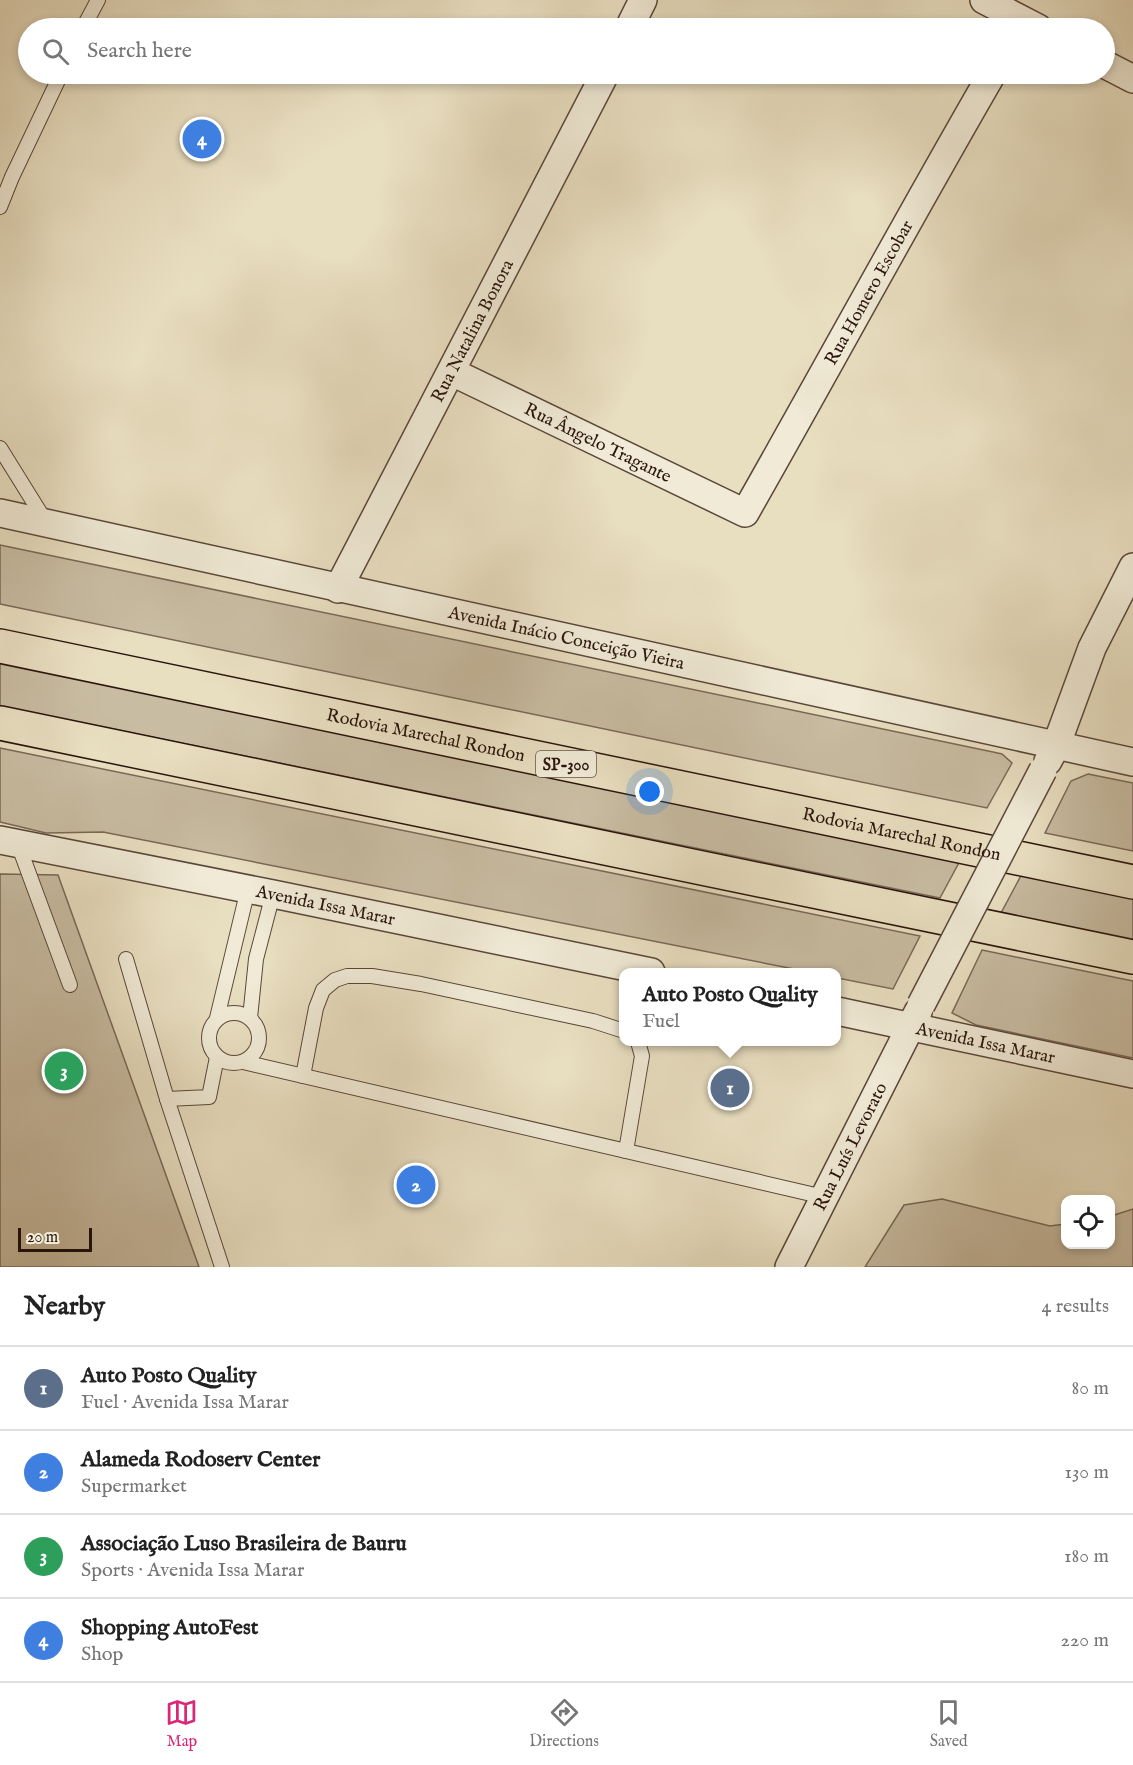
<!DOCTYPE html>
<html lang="en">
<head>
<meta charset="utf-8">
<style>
  :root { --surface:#fff; --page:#f6f6f6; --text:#222; --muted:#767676; --line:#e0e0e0; --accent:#db2777 }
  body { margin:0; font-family:"IM FELL English",serif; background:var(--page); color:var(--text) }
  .controls { position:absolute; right:18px; bottom:18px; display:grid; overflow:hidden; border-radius:12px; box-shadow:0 3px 9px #0003 }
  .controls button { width:54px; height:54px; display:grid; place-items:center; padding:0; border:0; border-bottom:2px solid var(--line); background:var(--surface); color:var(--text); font:30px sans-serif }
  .scale { position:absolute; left:18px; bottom:15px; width:74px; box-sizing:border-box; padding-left:6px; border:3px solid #2a150d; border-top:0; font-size:16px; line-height:21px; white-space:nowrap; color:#2a150d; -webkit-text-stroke:4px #f0ead6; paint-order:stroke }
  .you { position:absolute; left:650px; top:792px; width:21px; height:21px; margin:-15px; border:4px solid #fff; border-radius:50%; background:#1a73e8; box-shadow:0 0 0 9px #1a73e833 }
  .badge { display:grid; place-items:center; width:39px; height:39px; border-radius:50%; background:var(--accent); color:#fff; font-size:20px; font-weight:700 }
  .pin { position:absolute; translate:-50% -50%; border:3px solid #fff; box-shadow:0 2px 6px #0006 }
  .popup { position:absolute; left:619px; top:968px; width:222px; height:78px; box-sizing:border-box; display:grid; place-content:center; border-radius:12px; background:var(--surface); filter:drop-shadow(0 2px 4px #0005); font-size:20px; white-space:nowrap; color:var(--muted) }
  .popup b { font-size:22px; color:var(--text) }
  .popup::after { content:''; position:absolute; left:50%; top:100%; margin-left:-12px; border:12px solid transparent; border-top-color:var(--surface) }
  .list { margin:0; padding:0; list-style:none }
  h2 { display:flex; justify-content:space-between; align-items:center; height:78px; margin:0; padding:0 24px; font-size:26px }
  h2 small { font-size:20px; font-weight:400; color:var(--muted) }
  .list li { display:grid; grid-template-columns:39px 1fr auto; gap:18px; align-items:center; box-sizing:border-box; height:84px; padding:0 24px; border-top:2px solid var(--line) }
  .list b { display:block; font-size:22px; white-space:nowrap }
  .list p { margin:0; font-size:20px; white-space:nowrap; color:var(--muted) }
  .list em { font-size:20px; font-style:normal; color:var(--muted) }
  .icon { flex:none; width:33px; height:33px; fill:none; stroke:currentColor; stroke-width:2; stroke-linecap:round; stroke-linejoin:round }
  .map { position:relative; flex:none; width:1133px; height:1267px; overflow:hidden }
  .search { position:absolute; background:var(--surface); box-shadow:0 3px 9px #0003; left:18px; right:18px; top:18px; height:66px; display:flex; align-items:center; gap:15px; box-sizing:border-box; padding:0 21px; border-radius:33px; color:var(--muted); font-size:22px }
  .sheet { height:414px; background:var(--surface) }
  nav { display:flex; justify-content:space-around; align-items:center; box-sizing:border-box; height:84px; border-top:2px solid var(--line); background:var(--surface); font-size:16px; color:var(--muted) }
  nav a { display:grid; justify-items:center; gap:3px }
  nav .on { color:var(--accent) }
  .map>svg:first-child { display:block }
  .green { fill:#c8bca2; stroke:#796858; stroke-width:1.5 }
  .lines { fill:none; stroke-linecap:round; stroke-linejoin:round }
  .lane-casing { stroke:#5a473a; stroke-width:16 }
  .street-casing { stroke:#5a473a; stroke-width:30 }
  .highway-casing { stroke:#2a150d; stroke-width:36 }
  .lane { stroke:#f0ead6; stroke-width:14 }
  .street { stroke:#f0ead6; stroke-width:27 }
  .highway { stroke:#e8dec0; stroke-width:33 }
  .street-bridge-casing { stroke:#5a473a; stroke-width:30; stroke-linecap:butt }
  .street-bridge { stroke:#f0ead6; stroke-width:27 }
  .labels { text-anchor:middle; stroke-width:4.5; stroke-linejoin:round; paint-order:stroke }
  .shield { fill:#f0ead6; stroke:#655549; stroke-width:1.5 }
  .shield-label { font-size:16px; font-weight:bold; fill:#2a150d }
  .street-label { font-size:18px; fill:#2a150d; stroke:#f0ead6 }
</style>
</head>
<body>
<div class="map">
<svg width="1133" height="1267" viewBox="0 0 1133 1267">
  <rect width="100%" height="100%" fill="#e8dec0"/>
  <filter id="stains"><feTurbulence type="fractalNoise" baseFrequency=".00333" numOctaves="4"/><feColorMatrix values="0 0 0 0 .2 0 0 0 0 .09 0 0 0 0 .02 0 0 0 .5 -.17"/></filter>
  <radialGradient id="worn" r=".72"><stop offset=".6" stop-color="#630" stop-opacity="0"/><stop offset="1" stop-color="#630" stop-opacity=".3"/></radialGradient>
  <g class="green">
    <path d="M0,545L993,752L1002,754L1012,763L987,808L0,604Z"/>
    <path d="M0,661L962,857L940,898L0,706Z"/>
    <path d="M0,748L920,936L893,989L837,978V972H809L103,832L46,833L0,822Z"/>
    <path d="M1088,774L1133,783V851L1045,833L1071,781Z"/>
    <path d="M1024,870L1133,893V940L1001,913Z"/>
    <path d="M0,874L58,875L199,1267H0Z"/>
    <path d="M982,950L1133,981V1058L976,1025L952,1013Z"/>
    <path d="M942,1199L1050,1226L1065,1224L1066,1244H1110L1111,1216L1133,1209V1267H865L904,1205Z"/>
  </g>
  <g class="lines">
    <g class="lane-casing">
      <g id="lane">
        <path d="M83,28L98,0"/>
        <path d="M0,207L12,177L61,74"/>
        <path d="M0,448L46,522"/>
        <path d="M18,844L70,985"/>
        <path d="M126,959L167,1099L209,1097L217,1057"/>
        <circle cx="234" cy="1038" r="25"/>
        <path d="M217,1018L248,889"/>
        <path d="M250,1018L256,959L273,894"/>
        <path d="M243,1062L824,1197"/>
        <path d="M303,1076L316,1008L323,990L335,980L347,976H372L421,984L593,1021L624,1031"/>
        <path d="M167,1099L222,1267"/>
        <path d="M626,1151L642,1056L638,1042"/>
      </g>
    </g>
    <g class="street-casing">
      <g id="street">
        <path d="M984,0L1038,28"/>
        <path d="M629,28L643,0"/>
        <path d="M1104,64L1133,79"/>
        <path id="s1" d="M452,372L745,513C828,367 908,219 992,74"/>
        <path id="s2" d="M0,513L1133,762"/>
        <path id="s3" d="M338,589L605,74"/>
        <path d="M1048,761L1056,746L1092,648L1133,567"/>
        <path id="s4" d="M0,840L273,894L651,972"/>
        <path id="s5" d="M837,1011L1133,1074"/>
        <path id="s6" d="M789,1267L918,1012"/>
      </g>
    </g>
    <g class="highway-casing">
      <g id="highway">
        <path id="s7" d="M0,646L1133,882"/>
        <path d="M0,723L1133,957"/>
      </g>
    </g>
    <use href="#lane" class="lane"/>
    <use href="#street" class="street"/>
    <use href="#highway" class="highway"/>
    <g class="street-bridge-casing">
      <path id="street-bridge" d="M921,1005L1043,770"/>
    </g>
    <use href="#street-bridge" class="street-bridge"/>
  </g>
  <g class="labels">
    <rect class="shield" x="536" y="751" width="60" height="26" rx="4.5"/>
    <g class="shield-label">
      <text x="566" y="770">SP-300</text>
    </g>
    <g class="street-label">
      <text dy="6" stroke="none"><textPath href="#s1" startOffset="578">Rua Homero Escobar</textPath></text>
      <text dy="6" stroke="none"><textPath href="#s3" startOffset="291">Rua Natalina Bonora</textPath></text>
      <text dy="6" stroke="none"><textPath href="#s1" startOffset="162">Rua Ângelo Tragante</textPath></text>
      <text dy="6" stroke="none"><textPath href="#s2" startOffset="580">Avenida Inácio Conceição Vieira</textPath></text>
      <text dy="6" stroke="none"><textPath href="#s7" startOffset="435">Rodovia Marechal Rondon</textPath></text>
      <text dy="6" stroke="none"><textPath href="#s7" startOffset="921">Rodovia Marechal Rondon</textPath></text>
      <text dy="6" stroke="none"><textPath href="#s4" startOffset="332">Avenida Issa Marar</textPath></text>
      <text dy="6" stroke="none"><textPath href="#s5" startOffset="152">Avenida Issa Marar</textPath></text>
      <text dy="6" stroke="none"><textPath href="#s6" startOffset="135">Rua Luís Levorato</textPath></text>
    </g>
  </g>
  <rect width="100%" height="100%" filter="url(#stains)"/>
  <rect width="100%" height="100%" fill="url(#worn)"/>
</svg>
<div class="controls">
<button><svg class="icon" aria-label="locate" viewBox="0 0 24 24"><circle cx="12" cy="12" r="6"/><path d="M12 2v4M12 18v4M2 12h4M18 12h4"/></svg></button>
</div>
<div class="scale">20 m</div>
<div class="you"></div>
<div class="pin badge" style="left:730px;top:1088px;background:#5c6f8a">1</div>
<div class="popup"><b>Auto Posto Quality</b>Fuel</div>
<div class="pin badge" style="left:416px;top:1185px;background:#3f7fe0">2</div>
<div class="pin badge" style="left:64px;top:1071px;background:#2e9e5b">3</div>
<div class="pin badge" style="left:202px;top:139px;background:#3f7fe0">4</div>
<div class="search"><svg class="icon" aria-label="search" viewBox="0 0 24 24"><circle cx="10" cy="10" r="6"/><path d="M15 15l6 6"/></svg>Search here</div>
</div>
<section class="sheet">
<h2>Nearby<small>4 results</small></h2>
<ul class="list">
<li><span class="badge" style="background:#5c6f8a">1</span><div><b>Auto Posto Quality</b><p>Fuel · Avenida Issa Marar</p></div><em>80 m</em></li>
<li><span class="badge" style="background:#3f7fe0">2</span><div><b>Alameda Rodoserv Center</b><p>Supermarket</p></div><em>130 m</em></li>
<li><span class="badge" style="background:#2e9e5b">3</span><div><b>Associação Luso Brasileira de Bauru</b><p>Sports · Avenida Issa Marar</p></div><em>180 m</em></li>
<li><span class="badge" style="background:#3f7fe0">4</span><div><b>Shopping AutoFest</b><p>Shop</p></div><em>220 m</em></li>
</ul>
</section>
<nav>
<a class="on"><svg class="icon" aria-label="map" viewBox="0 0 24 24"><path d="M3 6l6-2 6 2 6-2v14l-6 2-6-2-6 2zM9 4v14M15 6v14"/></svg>Map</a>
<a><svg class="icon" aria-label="directions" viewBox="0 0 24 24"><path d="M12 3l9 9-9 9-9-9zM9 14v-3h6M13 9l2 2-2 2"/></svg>Directions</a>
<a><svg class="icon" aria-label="saved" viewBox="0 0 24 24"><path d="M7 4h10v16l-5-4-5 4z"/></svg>Saved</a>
</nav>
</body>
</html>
